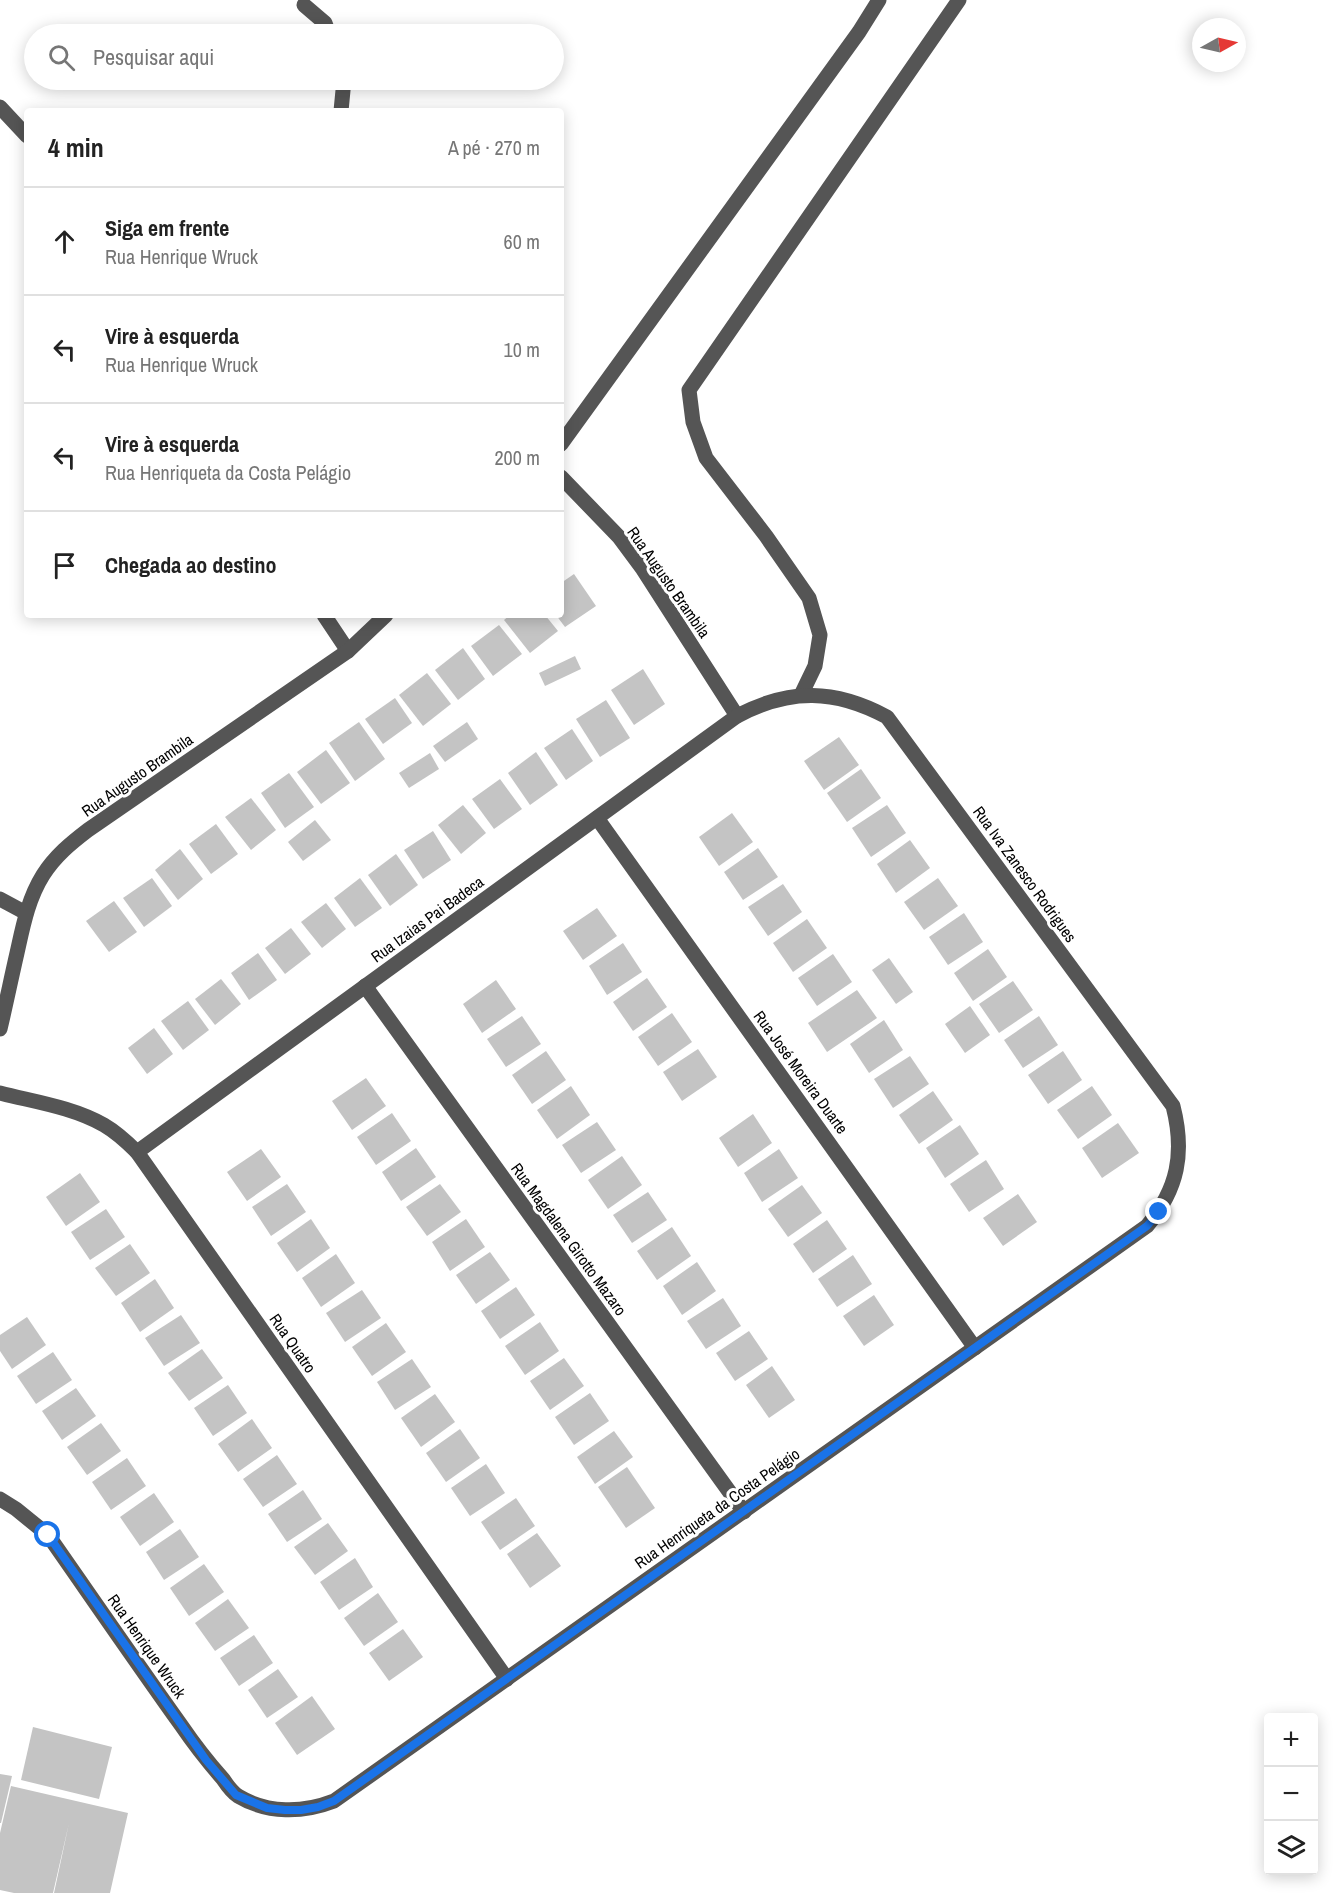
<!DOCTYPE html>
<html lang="pt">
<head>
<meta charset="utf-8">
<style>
  :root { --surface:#fff; --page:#f2f2f2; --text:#222; --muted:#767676; --line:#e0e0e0 }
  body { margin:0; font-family:"Archivo Narrow",sans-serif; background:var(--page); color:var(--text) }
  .controls { position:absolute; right:18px; bottom:18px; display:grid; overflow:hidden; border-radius:6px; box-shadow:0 3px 15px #0003 }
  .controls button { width:54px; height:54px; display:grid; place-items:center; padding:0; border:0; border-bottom:2px solid var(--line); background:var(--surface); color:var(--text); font:30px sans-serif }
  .compass { position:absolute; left:1192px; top:18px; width:54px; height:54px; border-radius:50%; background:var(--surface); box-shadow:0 3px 15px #0003; rotate:82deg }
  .stop { position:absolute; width:18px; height:18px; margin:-14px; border:4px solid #1a73e8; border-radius:50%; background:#fff }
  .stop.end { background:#1a73e8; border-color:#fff; box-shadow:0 2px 6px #0008 }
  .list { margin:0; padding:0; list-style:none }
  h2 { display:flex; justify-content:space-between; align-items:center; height:78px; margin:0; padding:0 24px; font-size:26px }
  h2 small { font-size:20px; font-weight:400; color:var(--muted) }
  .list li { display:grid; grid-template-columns:39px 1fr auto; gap:18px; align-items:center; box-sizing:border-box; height:108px; padding:0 24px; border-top:2px solid var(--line) }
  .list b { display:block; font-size:22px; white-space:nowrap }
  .list p { margin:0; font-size:20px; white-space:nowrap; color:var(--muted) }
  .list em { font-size:20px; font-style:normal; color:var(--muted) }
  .icon { flex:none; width:33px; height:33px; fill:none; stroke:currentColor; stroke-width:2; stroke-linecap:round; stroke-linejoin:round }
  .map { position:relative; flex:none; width:1336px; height:1893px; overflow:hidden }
  .search { position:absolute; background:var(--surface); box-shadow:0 3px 15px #0003; left:24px; top:24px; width:540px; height:66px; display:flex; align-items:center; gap:15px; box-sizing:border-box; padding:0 21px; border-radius:33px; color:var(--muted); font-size:22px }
  .panel { position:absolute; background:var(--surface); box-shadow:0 3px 15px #0003; left:24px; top:108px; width:540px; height:510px; border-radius:6px }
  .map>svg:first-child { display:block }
  .building { fill:#c4c4c4 }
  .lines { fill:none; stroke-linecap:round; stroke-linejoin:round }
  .minor { stroke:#555; stroke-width:15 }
  .route { stroke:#1a73e8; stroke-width:8 }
  .labels { text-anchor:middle; stroke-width:6; stroke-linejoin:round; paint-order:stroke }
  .street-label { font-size:16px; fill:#000; stroke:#fff }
</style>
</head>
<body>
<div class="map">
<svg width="1336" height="1893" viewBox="0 0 1336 1893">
  <rect width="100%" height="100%" fill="#fff"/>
  <g class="building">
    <path d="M574,574L596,606L565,627L556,615H561V583Z"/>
    <path d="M510,615H545L558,631L530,653L504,620Z"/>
    <path d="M499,625L522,654L493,676L471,646Z"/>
    <path d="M463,648L485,679L458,700L435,670Z"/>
    <path d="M575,656L581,669L545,686L539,673Z"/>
    <path d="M643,669L665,704L634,725L611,690Z"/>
    <path d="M427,673L451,704L423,726L399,695Z"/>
    <path d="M395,698L412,723L383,744L365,719Z"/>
    <path d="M606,700L630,738L600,757L576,719Z"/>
    <path d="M359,722L385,759L355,781L329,743Z"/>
    <path d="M467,722L478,739L445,762L433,746Z"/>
    <path d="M572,729L593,761L566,780L544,748Z"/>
    <path d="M839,737L859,765L824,790L804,761Z"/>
    <path d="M326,750L350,783L321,804L297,772Z"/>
    <path d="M536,752L558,785L530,805L508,773Z"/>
    <path d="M430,753L439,769L409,788L399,773Z"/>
    <path d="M861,769L881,798L847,822L827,793Z"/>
    <path d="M289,773L314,807L285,828L261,793Z"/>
    <path d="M500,779L522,809L494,829L472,799Z"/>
    <path d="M251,798L276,830L251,850L225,817Z"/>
    <path d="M463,805L486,833L461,854L438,825Z"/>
    <path d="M887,805L906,833L871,857L852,828Z"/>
    <path d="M732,813L753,842L719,866L699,837Z"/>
    <path d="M315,820L331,840L303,861L288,842Z"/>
    <path d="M216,824L238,854L211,874L189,844Z"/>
    <path d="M433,831L451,860L423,879L404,850Z"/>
    <path d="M910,840L930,868L896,893L877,864Z"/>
    <path d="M758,848L778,877L743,900L724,872Z"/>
    <path d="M180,849L203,879L178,900L155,870Z"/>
    <path d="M396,854L418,885L390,906L368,875Z"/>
    <path d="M152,878L172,906L144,927L123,898Z"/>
    <path d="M360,878L382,908L355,927L334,898Z"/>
    <path d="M938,878L958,906L924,930L904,902Z"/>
    <path d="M783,884L802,912L768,936L748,907Z"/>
    <path d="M114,901L137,932L109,952L86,921Z"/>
    <path d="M326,903L346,929L322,948L301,922Z"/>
    <path d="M597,908L617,936L583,960L563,931Z"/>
    <path d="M964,913L983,942L948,965L929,937Z"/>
    <path d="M807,919L827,948L793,972L773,943Z"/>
    <path d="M291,928L311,954L285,974L265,948Z"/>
    <path d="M623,943L642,972L607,995L589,966Z"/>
    <path d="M988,949L1007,977L973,1001L954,973Z"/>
    <path d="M258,953L277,980L249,1000L231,973Z"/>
    <path d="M833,954L852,982L817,1006L798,978Z"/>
    <path d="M889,958L913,992L896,1004L872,970Z"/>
    <path d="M647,978L667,1007L633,1031L613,1002Z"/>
    <path d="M221,979L241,1004L215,1025L195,999Z"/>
    <path d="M496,980L516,1009L482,1033L463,1004Z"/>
    <path d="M1013,981L1033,1010L999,1033L979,1004Z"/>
    <path d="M857,990L877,1018L827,1052L808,1023Z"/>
    <path d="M188,1001L209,1030L183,1050L161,1021Z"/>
    <path d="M970,1006L990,1035L965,1053L945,1024Z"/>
    <path d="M672,1013L692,1042L658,1066L638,1037Z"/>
    <path d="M522,1016L541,1044L506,1067L487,1039Z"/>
    <path d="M1039,1016L1058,1045L1023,1068L1004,1040Z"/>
    <path d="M884,1020L903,1050L869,1073L850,1044Z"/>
    <path d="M154,1028L173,1054L147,1074L128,1048Z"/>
    <path d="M698,1049L717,1077L682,1101L663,1072Z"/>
    <path d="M546,1051L566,1080L532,1104L512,1075Z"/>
    <path d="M1063,1051L1082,1080L1048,1104L1028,1075Z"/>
    <path d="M910,1056L929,1084L893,1108L874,1079Z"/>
    <path d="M366,1078L386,1106L352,1130L332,1101Z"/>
    <path d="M571,1086L590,1115L557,1139L537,1110Z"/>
    <path d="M1092,1086L1112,1115L1078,1139L1057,1110Z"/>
    <path d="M933,1091L953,1120L919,1144L899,1115Z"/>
    <path d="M392,1113L411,1141L376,1165L357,1137Z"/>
    <path d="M753,1114L772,1143L738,1167L719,1138Z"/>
    <path d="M597,1122L616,1150L581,1173L562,1145Z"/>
    <path d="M1118,1123L1139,1153L1102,1178L1082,1148Z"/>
    <path d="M960,1125L979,1154L945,1178L926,1148Z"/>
    <path d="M416,1148L436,1177L401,1201L382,1172Z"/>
    <path d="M261,1149L281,1177L247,1201L227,1172Z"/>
    <path d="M779,1149L798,1178L762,1202L744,1173Z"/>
    <path d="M622,1156L642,1185L608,1209L588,1180Z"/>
    <path d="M986,1160L1004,1189L969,1212L950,1184Z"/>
    <path d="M80,1173L100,1202L66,1226L46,1197Z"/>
    <path d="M287,1184L306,1212L271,1236L252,1207Z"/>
    <path d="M440,1184L461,1212L427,1236L406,1207Z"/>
    <path d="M802,1185L822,1213L788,1237L768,1209Z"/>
    <path d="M648,1192L667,1220L632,1243L613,1215Z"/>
    <path d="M1018,1194L1037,1222L1003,1246L983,1218Z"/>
    <path d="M106,1209L125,1237L90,1260L71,1232Z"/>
    <path d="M311,1219L330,1248L297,1272L277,1243Z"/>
    <path d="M466,1219L485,1247L450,1271L432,1242Z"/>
    <path d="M827,1220L847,1249L813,1273L793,1244Z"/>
    <path d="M672,1227L691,1256L657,1280L637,1251Z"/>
    <path d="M130,1244L150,1273L116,1296L95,1268Z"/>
    <path d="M490,1252L510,1280L476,1304L456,1275Z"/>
    <path d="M336,1254L355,1283L321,1307L302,1278Z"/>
    <path d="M853,1255L872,1284L837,1307L818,1279Z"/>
    <path d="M697,1262L716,1291L682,1315L663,1286Z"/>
    <path d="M155,1279L174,1308L140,1332L121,1303Z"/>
    <path d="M516,1287L535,1315L500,1339L481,1311Z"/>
    <path d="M362,1290L381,1318L345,1342L326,1313Z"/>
    <path d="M874,1295L894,1325L864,1346L843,1316Z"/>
    <path d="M723,1298L741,1326L706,1349L687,1321Z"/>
    <path d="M181,1315L200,1343L164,1366L145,1338Z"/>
    <path d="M27,1317L46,1345L12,1369L0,1351V1335Z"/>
    <path d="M540,1322L559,1351L525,1375L505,1346Z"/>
    <path d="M386,1323L406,1352L372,1376L352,1347Z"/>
    <path d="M749,1331L768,1359L735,1381L716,1353Z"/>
    <path d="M202,1349L223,1378L189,1401L168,1373Z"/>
    <path d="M53,1352L72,1380L36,1404L17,1376Z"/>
    <path d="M564,1358L584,1386L550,1410L530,1381Z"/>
    <path d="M412,1359L431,1387L395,1410L377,1382Z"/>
    <path d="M772,1366L795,1400L769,1418L746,1385Z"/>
    <path d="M228,1385L247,1413L213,1436L194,1408Z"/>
    <path d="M76,1388L96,1416L62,1440L42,1411Z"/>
    <path d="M590,1393L609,1421L574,1445L555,1417Z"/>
    <path d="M435,1394L455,1422L421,1447L401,1418Z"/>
    <path d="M252,1419L272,1448L238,1472L218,1444Z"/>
    <path d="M101,1423L121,1451L87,1475L67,1447Z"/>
    <path d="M460,1429L480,1458L446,1482L426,1453Z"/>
    <path d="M614,1431L633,1457L595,1484L577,1457Z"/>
    <path d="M277,1455L297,1484L263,1507L243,1479Z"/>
    <path d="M127,1458L146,1486L111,1510L92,1482Z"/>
    <path d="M486,1464L505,1493L470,1516L451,1488Z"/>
    <path d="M627,1467L655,1508L626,1528L598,1487Z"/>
    <path d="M303,1490L322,1519L287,1542L268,1514Z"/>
    <path d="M154,1493L174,1522L140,1546L120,1517Z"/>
    <path d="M516,1498L535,1526L500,1550L481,1522Z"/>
    <path d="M328,1523L348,1551L315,1575L294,1547Z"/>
    <path d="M180,1529L199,1557L164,1580L146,1552Z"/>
    <path d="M537,1533L561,1566L530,1588L507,1554Z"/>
    <path d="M355,1558L373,1587L339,1610L320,1582Z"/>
    <path d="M204,1564L224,1592L189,1616L170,1588Z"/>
    <path d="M378,1593L398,1622L364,1646L344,1618Z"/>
    <path d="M228,1599L249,1628L215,1651L195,1623Z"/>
    <path d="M403,1629L423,1657L389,1681L369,1653Z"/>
    <path d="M254,1635L273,1663L239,1686L220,1658Z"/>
    <path d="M278,1669L298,1697L267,1718L248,1690Z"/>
    <path d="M312,1696L335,1729L297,1755L275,1723Z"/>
    <path d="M33,1727L112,1747L99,1799L21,1780Z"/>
    <path d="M0,1774L12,1776L1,1823H0Z"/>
    <path d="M11,1786L128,1813L110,1893H54L69,1823L53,1893H14L0,1890V1833Z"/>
  </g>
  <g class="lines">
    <g class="minor">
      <path d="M304,5L325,23L329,34"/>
      <path d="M0,107L27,136"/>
      <path d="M341,111L344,80"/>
      <path d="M561,444L859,32L879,0"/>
      <path d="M561,477L619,537L642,568L737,716"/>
      <path d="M324,615L348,651"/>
      <path d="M801,695L815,666L820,635L809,598L766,536L706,458L693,422L689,390L959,0"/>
      <path d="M597,818L975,1348"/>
      <path d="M0,899L26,913"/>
      <path d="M365,986L744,1512"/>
      <path d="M0,1029C6,1004 11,979 17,953C23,926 28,899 43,875C55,856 71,843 88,830L348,651L386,615"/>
      <path d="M0,1093C35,1102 72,1107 104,1125C116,1132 127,1142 137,1152L507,1679"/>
      <path d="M0,1499L16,1509L48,1535C92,1598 136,1662 181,1725C194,1744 208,1762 223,1779C227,1785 232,1792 238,1796C268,1814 303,1813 334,1801L1147,1226C1178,1189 1185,1153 1173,1106L887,717C835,689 790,688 737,716L137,1152"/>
    </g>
  </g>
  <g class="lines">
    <path class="route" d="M48,1535L206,1760L236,1795L267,1808L285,1810H301L318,1807L334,1801L1147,1226L1159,1212"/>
  </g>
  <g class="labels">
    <g class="street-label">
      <text transform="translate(669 582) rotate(55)" y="6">Rua Augusto Brambila</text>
      <text transform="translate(137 775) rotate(-35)" y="6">Rua Augusto Brambila</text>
      <text transform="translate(1025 874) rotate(54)" y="6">Rua Iva Zanesco Rodrigues</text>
      <text transform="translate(427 919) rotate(-36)" y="6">Rua Izaias Pai Badeca</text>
      <text transform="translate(801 1072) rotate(54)" y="6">Rua José Moreira Duarte</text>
      <text transform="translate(569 1239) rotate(54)" y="6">Rua Magdalena Girotto Mazaro</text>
      <text transform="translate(293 1343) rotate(55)" y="6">Rua Quatro</text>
      <text transform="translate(717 1508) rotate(-35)" y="6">Rua Henriqueta da Costa Pelágio</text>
      <text transform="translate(147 1646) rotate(55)" y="6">Rua Henrique Wruck</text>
    </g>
  </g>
</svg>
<div class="controls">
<button>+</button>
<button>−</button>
<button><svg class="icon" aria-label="layers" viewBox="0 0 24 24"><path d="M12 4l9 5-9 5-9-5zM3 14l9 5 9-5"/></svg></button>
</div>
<svg class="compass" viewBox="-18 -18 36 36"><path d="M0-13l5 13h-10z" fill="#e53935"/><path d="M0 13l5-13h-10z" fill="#767676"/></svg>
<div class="stop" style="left:48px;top:1535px"></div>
<div class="stop end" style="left:1159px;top:1212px"></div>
<div class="search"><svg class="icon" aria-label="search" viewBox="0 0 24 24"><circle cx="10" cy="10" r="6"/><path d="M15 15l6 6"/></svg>Pesquisar aqui</div>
<section class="panel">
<h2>4 min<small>A pé · 270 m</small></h2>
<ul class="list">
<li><svg class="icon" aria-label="ahead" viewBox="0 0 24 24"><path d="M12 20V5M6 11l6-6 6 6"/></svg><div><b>Siga em frente</b><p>Rua Henrique Wruck</p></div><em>60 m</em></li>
<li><svg class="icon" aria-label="left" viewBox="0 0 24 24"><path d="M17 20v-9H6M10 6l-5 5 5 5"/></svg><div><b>Vire à esquerda</b><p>Rua Henrique Wruck</p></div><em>10 m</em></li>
<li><svg class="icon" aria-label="left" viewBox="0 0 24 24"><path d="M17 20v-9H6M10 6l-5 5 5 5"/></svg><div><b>Vire à esquerda</b><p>Rua Henriqueta da Costa Pelágio</p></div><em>200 m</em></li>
<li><svg class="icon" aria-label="arrive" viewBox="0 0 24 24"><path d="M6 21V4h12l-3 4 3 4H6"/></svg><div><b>Chegada ao destino</b></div></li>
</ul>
</section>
</div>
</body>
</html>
